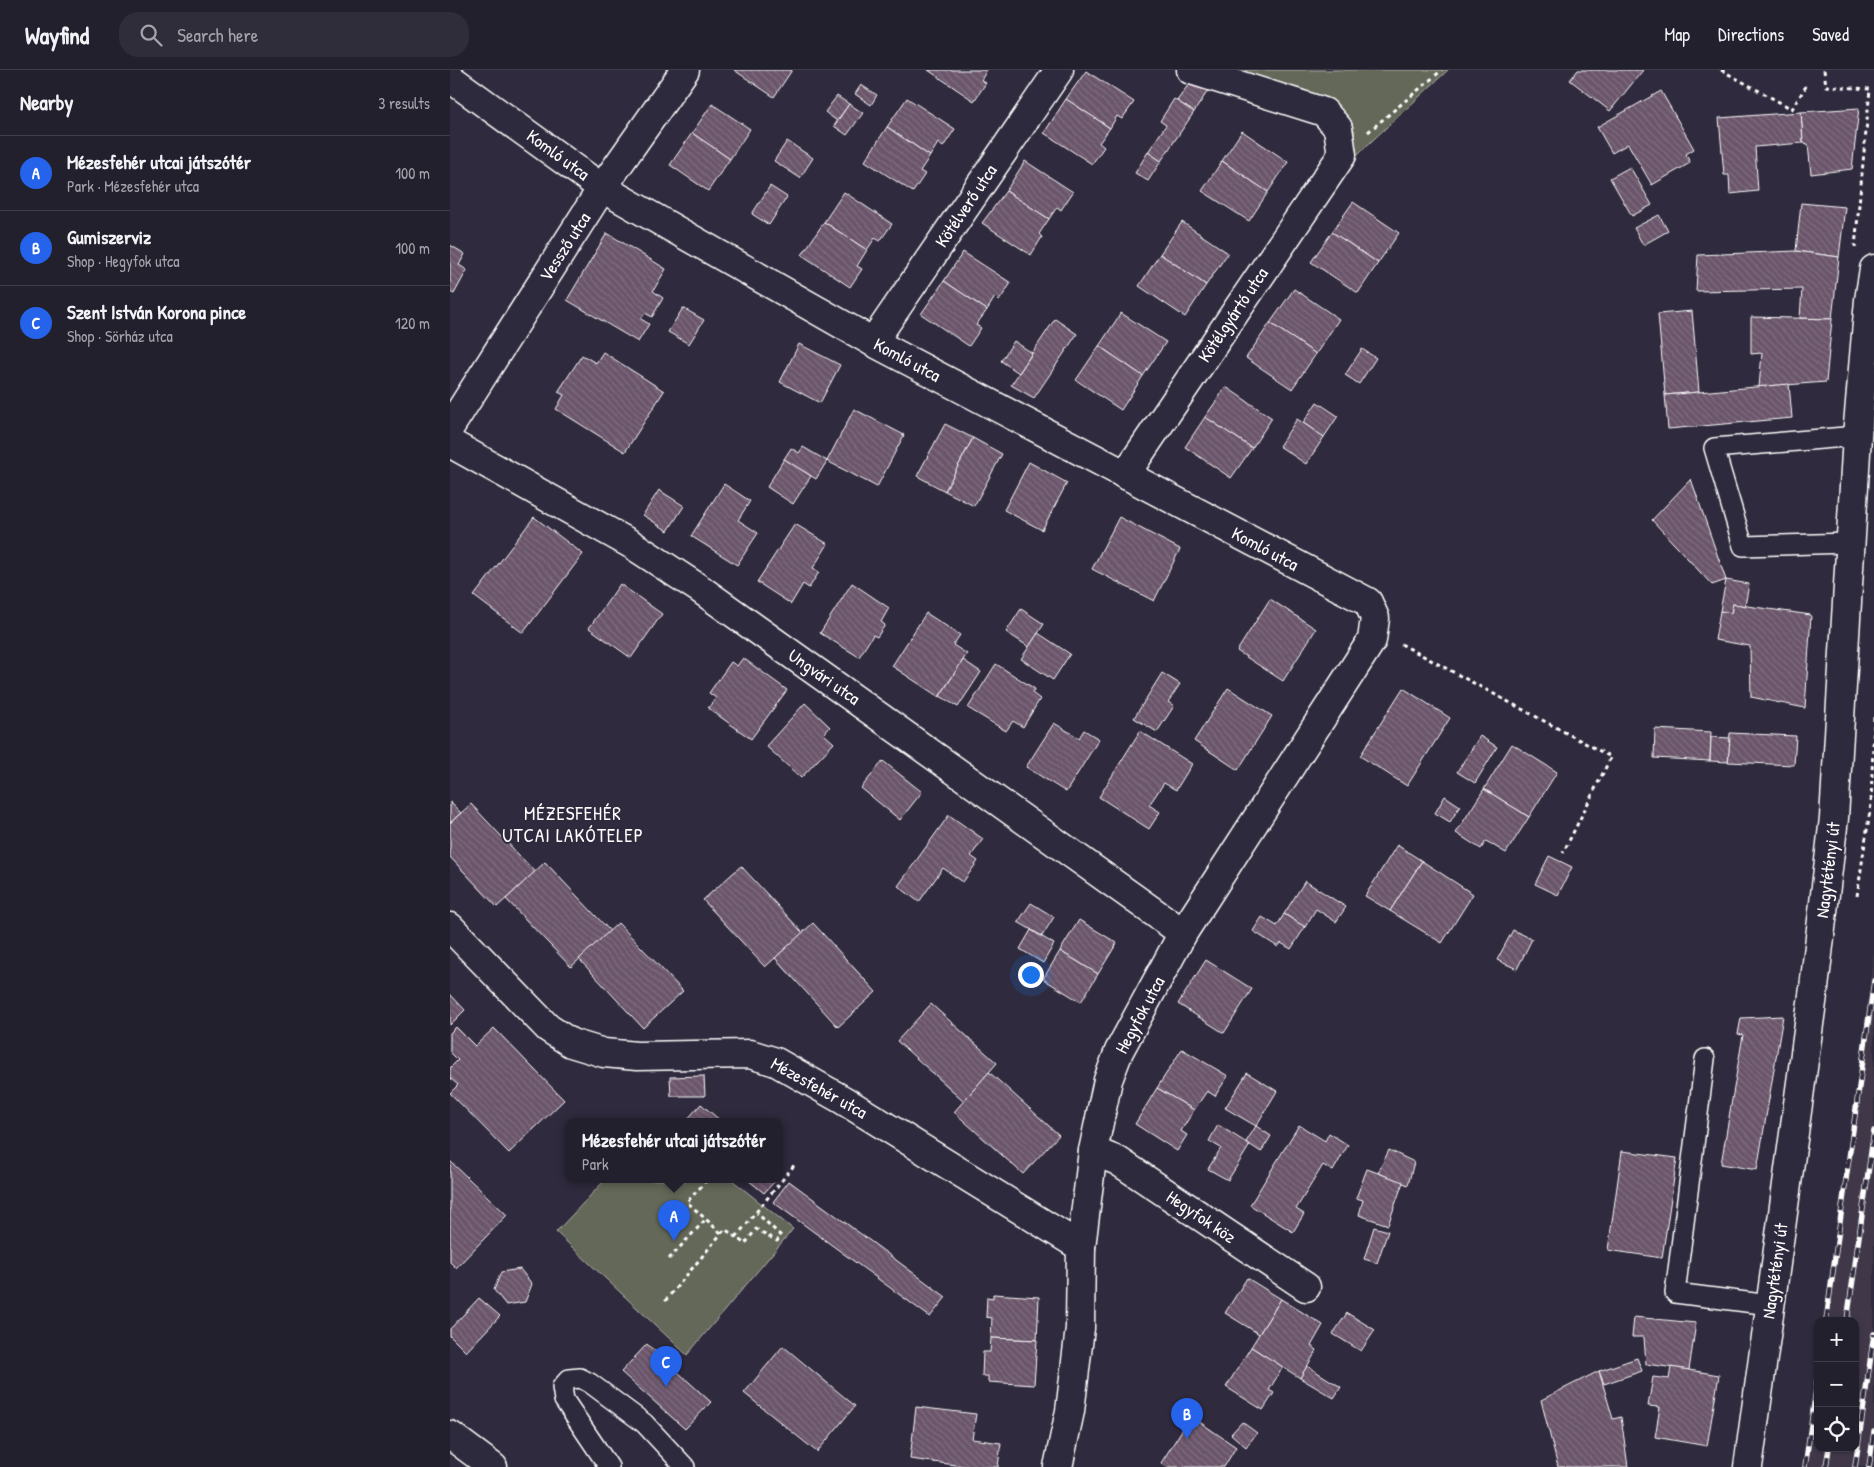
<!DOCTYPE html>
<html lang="en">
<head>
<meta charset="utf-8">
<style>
  :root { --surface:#23202e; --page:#2f2d3a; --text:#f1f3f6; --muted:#a3a3aa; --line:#403e4a; --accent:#2563eb }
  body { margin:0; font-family:"Patrick Hand",sans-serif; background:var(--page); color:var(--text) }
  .controls { position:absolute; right:15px; bottom:15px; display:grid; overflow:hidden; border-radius:10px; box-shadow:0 1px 4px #0004 }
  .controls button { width:45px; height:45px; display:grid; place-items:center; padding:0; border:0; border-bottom:1px solid var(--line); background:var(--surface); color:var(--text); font:25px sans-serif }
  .you { position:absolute; left:580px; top:904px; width:18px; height:18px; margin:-12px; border:4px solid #fff; border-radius:50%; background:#1a73e8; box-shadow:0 0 0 8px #1a73e833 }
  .badge { display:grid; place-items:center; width:32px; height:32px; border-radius:50%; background:var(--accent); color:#fff; font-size:16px; font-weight:700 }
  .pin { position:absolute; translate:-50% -41px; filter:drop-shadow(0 1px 2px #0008) }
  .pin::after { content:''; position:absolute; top:26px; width:18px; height:15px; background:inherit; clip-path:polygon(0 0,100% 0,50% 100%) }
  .popup { position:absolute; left:115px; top:1048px; width:218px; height:65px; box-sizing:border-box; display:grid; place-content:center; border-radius:10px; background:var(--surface); filter:drop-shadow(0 1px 4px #0005); font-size:16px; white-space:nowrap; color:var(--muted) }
  .popup b { font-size:19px; color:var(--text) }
  .popup::after { content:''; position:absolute; left:50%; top:100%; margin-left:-10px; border:10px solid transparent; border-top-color:var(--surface) }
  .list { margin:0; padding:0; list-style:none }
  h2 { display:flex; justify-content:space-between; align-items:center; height:65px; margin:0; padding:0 20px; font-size:21px }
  h2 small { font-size:16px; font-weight:400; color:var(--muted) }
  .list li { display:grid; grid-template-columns:32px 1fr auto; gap:15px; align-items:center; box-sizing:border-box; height:75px; padding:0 20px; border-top:1px solid var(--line) }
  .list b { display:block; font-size:19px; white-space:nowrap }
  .list p { margin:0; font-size:16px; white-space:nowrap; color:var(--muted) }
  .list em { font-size:16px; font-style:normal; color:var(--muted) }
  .icon { flex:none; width:28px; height:28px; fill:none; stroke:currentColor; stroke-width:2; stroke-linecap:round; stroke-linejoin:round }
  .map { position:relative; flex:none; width:1424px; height:1397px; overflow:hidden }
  header { display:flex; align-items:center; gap:30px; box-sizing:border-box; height:70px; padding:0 25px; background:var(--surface); border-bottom:1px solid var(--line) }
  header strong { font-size:24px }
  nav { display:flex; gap:28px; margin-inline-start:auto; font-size:18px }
  .search { width:350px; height:45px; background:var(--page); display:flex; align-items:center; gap:12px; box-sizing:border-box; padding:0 18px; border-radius:20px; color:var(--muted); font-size:19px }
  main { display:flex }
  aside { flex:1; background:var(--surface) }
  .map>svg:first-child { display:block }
  .built { fill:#41374a }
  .green { fill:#646759; stroke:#b2b3ac }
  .building { fill:url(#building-back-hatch); stroke:#fff }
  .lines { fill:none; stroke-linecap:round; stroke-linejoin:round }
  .lane-casing { stroke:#fff; stroke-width:22 }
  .street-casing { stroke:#fff; stroke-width:31 }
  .secondary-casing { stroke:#fff; stroke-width:31 }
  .path { stroke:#fff; stroke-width:3; stroke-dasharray:4 4; stroke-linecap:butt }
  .lane { stroke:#2f2a3d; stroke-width:19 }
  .street { stroke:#2f2a3d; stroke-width:28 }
  .secondary { stroke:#2f2a3d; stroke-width:28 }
  .rail-casing { stroke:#fff; stroke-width:5.5 }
  .rail { stroke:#2f2a3d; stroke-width:4; stroke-dasharray:11; stroke-linecap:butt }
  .labels { text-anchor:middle; stroke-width:4; stroke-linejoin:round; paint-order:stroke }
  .street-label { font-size:18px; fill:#fff; stroke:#2f2a3d }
  .neighbourhood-label { font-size:19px; letter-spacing:1px; fill:#fff; stroke:#2f2a3d }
</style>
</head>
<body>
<header>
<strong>Wayfind</strong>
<div class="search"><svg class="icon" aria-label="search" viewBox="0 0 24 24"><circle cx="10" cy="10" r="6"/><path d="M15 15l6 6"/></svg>Search here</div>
<nav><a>Map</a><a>Directions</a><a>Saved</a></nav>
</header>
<main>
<aside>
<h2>Nearby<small>3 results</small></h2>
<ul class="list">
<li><span class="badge">A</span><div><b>Mézesfehér utcai játszótér</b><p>Park · Mézesfehér utca</p></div><em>100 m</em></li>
<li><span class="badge">B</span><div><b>Gumiszerviz</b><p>Shop · Hegyfok utca</p></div><em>100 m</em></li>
<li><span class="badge">C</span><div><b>Szent István Korona pince</b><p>Shop · Sörház utca</p></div><em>120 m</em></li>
</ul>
</aside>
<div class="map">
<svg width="1424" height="1397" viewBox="0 0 1424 1397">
  <defs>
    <pattern id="building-back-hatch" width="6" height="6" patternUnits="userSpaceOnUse" patternTransform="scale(1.25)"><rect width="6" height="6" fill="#6a556a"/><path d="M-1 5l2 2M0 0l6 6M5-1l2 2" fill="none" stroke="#806e80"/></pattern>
  </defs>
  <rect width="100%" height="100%" fill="#2f2a3d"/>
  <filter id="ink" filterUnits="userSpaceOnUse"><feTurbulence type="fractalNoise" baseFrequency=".02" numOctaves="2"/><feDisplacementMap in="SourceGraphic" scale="10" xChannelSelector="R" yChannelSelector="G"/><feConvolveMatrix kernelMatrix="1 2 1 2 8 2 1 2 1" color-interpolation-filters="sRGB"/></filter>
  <g filter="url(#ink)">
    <path class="built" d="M1424,880V1397H1359L1368,1328V1378H1405V1251H1377Z"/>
    <g class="green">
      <path d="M796,0H998L895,96L905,61L893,43L855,20L795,3Z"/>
      <path d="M155,1110H282L343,1159L237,1285L106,1162Z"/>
    </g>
    <g class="building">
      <path d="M284,0H342L324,27Z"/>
      <path d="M478,0H537L531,10L536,13L524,31Z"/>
      <path d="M1128,0H1193L1160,41L1120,10Z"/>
      <path d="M636,1L684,32L672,49L667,46L660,58L616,29Z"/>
      <path d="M743,8L759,19L744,42L727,31Z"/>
      <path d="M411,15L427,25L421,35L405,24Z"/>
      <path d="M1211,21L1244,79L1236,84L1240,93L1202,115L1178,74L1162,83L1147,57Z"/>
      <path d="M387,26L399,34L387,51L375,42Z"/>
      <path d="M457,28L505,59L493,77L488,73L480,86L437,57Z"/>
      <path d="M616,29L660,58L649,73L654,77L642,94L594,63Z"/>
      <path d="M724,29L744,42L711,91L698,82L716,55L710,51Z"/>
      <path d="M262,34L300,59L280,89L242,63Z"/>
      <path d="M399,34L413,43L397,65L384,56Z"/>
      <path d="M1409,38L1402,99L1361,104L1358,74L1353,73L1351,42Z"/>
      <path d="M1351,42L1353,73L1305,77L1308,121L1280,124L1279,105H1274L1269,48Z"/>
      <path d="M437,57L480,86L470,101L475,104L463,122L415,91Z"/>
      <path d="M792,61L838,92L818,122L772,91Z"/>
      <path d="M242,63L280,89L258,121L220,95Z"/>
      <path d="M337,71L363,88L350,108L324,91Z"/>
      <path d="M698,82L711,91L698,111L685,103Z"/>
      <path d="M575,91L623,122L611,140L607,137L599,149L556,121Z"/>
      <path d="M772,91L818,122L799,151L752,121Z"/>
      <path d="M1180,97L1202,135L1182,146L1160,108Z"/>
      <path d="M320,116L337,127L319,155L302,144Z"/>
      <path d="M556,121L599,149L589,164L592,167L581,185L532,153Z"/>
      <path d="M394,122L442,154L430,171L425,168L417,180L374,152Z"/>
      <path d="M903,132L949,163L928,193L882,162Z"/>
      <path d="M1351,133L1395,137L1389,187L1346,181Z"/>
      <path d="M1209,145L1218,161L1193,175L1184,158Z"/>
      <path d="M374,152L417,180L407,196L412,199L400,217L352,185Z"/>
      <path d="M732,152L778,183L756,215L710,184Z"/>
      <path d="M882,162L928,193L908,223L861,192Z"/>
      <path d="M157,163L216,199L203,221L213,228L202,247L195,243L191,249L199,254L188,272L117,230Z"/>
      <path d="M0,175L15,184L9,195L17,200L4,224L0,222Z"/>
      <path d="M1346,181L1389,187L1382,249L1350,248L1352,219L1246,221L1248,185Z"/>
      <path d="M513,182L561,213L549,231L545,227L537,240L494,211Z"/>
      <path d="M710,184L756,215L735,247L689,216Z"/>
      <path d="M494,211L537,240L526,255L531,258L519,276L471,244Z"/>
      <path d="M844,219L889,249L866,284L820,253Z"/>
      <path d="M233,238L254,250L239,274L218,262Z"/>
      <path d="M1242,241L1249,322L1215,325L1208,244Z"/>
      <path d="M671,243L716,272L693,306L649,276Z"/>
      <path d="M1301,247L1382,249L1376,312L1309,317L1312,283L1301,284Z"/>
      <path d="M605,249L627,264L584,328L561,315Z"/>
      <path d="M820,253L866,284L842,319L796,288Z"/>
      <path d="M564,271L582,283L569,303L551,291Z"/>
      <path d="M349,274L390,295L370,333L330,312Z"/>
      <path d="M649,276L693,306L671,340L626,310Z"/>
      <path d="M912,279L926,288L909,314L895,305Z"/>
      <path d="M153,282L214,321L175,382L106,339L114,325L108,322L132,285L146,293Z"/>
      <path d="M1339,314L1342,348L1218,359L1215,325Z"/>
      <path d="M776,317L822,348L802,378L755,347Z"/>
      <path d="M867,332L888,346L874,367L853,353Z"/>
      <path d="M404,339L454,365L427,417L377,391Z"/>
      <path d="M755,347L802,378L781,408L735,377Z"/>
      <path d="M847,349L874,367L856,394L829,376Z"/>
      <path d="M495,354L523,368L495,421L467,406Z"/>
      <path d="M523,368L552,384L524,436L495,421Z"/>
      <path d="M353,377L377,391L366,409L334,389L341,378L349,383Z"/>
      <path d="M334,389L361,406L343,434L317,417Z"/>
      <path d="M579,392L617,413L592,460L554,440Z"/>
      <path d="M1241,409L1276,510L1262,515L1202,450Z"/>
      <path d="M274,414L300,431L288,450L308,463L287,495L241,466Z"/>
      <path d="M209,420L234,436L218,461L193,445Z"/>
      <path d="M84,447L133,484L73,563L24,526Z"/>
      <path d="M669,447L730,479L704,531L642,499Z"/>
      <path d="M345,454L378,474L363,498L369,502L359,518L353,514L341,534L307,512Z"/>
      <path d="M1276,510L1299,514L1295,536L1283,534L1281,543L1270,541Z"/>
      <path d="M402,513L439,538L431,552L435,555L427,567L423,565L409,587L370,563Z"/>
      <path d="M170,514L212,544L181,588L139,558Z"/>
      <path d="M820,529L866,559L833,611L787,581Z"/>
      <path d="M1283,534L1361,545L1355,638L1301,627L1300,576L1265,570L1270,541L1281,543Z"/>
      <path d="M571,539L594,554L579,577L556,562Z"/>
      <path d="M476,543L510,565L503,575L517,584L489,627L442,596Z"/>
      <path d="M588,563L620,584L603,610L571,589Z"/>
      <path d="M293,588L337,620L301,669L258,638L266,628L259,623L281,592L287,596Z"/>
      <path d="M513,590L531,602L508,637L490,626Z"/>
      <path d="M546,594L585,619L582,623L590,629L573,657L563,651L556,661L518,638Z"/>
      <path d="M712,603L730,614L718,632L724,636L707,662L684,648Z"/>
      <path d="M778,618L822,646L788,700L744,671Z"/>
      <path d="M953,618L1000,648L957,716L910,686Z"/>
      <path d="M355,633L380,657L374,664L384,673L351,708L316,676Z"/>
      <path d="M604,653L629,668L634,660L649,669L616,722L576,697Z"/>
      <path d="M1205,659L1261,662L1260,691L1204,688Z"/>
      <path d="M690,661L742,694L726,720L714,713L699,735L710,742L699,759L649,727Z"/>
      <path d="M1280,663L1346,666L1344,695L1278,692Z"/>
      <path d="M1030,666L1047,677L1025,713L1007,702Z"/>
      <path d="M1261,667L1280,668L1278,692L1260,691Z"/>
      <path d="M1062,674L1107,702L1079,747L1034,719Z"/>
      <path d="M433,691L472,722L450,750L411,718Z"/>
      <path d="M1034,719L1079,747L1056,783L1036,771L1031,779L1006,763Z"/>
      <path d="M995,726L1010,736L1000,752L985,743Z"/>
      <path d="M0,732L11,743L0,753Z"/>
      <path d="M21,734L85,802L47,837L0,787V753Z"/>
      <path d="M499,745L533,769L521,786L528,791L513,812L493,798L469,832L448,816Z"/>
      <path d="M947,775L972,791L940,841L915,826Z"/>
      <path d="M1099,786L1122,797L1108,825L1085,814Z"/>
      <path d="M972,791L1023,824L992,873L940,841Z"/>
      <path d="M95,792L160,861L121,897L56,829Z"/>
      <path d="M291,796L353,863L315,897L253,830Z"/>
      <path d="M855,811L896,837L886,852L866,839L855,857L834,844Z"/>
      <path d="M581,833L604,847L592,866L568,852Z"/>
      <path d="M834,844L855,857L841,879L831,873L828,877L803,861L812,847L827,856Z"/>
      <path d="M629,850L667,873L648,904L610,881Z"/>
      <path d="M168,853L233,921L193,958L129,889Z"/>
      <path d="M363,853L426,922L388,957L325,888Z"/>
      <path d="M581,860L604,874L593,893L570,879Z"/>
      <path d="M1063,860L1082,869L1067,899L1047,890Z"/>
      <path d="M610,881L648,904L631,932L593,909Z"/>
      <path d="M756,890L802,919L774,963L728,934Z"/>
      <path d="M0,924L15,940L0,955Z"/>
      <path d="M481,934L547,993L514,1031L447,971Z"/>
      <path d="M1333,946L1307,1100L1271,1094L1293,965L1288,964L1291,948Z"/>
      <path d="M6,957L25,976L44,958L114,1030L59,1083L0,1023L8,1015L0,1008V998L8,990L0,982V963Z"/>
      <path d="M732,979L778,1006L765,1026L757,1021L744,1040L707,1018Z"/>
      <path d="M539,1002L609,1065L573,1104L504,1042Z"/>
      <path d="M797,1003L827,1021L806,1056L775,1038Z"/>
      <path d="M254,1006L255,1026H221L220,1007Z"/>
      <path d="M707,1018L744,1040L731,1061L737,1065L727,1081L685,1054Z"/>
      <path d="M251,1034L272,1052H235Z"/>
      <path d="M768,1055L800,1075L778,1110L758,1099L771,1078L759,1071Z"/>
      <path d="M849,1055L875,1071L879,1063L898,1075L883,1101L873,1095L846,1139L854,1144L843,1162L800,1135Z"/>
      <path d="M806,1056L821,1066L811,1082L796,1072Z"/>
      <path d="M939,1080L964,1092L958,1115L928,1103Z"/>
      <path d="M1172,1081L1227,1088L1212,1188L1158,1180Z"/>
      <path d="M0,1091L57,1145L6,1198L0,1192Z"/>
      <path d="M917,1099L953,1112L938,1155L909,1145L913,1130L906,1128Z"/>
      <path d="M298,1110H326L314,1123Z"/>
      <path d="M339,1111L496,1227L480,1247L323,1132Z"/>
      <path d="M924,1157L938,1161L927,1193L914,1189Z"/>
      <path d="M70,1199L82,1214L75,1232L56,1235L44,1220L51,1202Z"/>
      <path d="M797,1208L831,1229L809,1264L775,1243Z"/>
      <path d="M543,1224L589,1227L587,1270L541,1268L542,1248L536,1247L537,1227L543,1228Z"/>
      <path d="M29,1228L50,1246L16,1282L0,1266V1259Z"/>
      <path d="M831,1229L873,1255L861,1276L867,1280L850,1308L801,1277Z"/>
      <path d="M897,1243L925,1260L911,1281L883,1264Z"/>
      <path d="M1184,1247L1246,1253L1239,1300L1196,1294L1194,1267H1182Z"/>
      <path d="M541,1268L587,1270L584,1315L538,1312V1306H532L533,1282H540Z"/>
      <path d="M197,1274L261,1332L235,1359L171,1302Z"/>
      <path d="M333,1276L405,1336L367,1382L294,1323Z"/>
      <path d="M801,1277L833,1297L819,1320L824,1323L813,1340L776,1317Z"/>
      <path d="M1187,1288L1192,1301L1154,1314L1149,1301Z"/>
      <path d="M857,1296L891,1317L884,1328L850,1308Z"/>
      <path d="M1221,1297L1269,1305L1257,1376L1205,1367L1210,1337L1198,1336L1203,1307L1219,1309Z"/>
      <path d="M1149,1301L1163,1349L1171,1347L1178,1397H1108L1091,1330Z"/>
      <path d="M466,1337L526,1344L522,1369L551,1373L548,1397H521L460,1389Z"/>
      <path d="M741,1346L786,1377L774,1397H717L711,1393Z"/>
      <path d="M792,1352L807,1363L796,1377L781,1364Z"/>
    </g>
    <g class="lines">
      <g class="lane-casing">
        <g id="lane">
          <path d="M1399,473L1293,476L1264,378L1407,366"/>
          <path d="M1255,989L1225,1223L1320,1235"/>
          <path d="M159,1397L114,1330L112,1317L119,1309L130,1308L140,1313L194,1353L235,1397"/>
        </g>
      </g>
      <g class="street-casing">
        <g id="street">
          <path d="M0,8L152,118L423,272L918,532L925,548L922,570L733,863L669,981L658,1010L643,1081L631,1177L630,1258L620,1341L608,1397"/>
          <path d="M423,272L609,0"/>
          <path d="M0,357L152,118L235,0"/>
          <path d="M0,373L181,474L250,519L733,863"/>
          <path d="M675,405L892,85L888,58L874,42L741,0"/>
          <path d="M0,857L98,958L121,973L154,983L187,986L300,984L326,992L393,1030L631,1177"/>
          <path d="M643,1081L668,1091L856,1217"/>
          <path d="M0,1365L43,1397"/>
        </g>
      </g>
      <g class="secondary-casing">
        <path id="secondary" d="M1298,1397L1364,918L1384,748L1407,366L1419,230L1424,199"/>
      </g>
      <g class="path">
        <path d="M1271,0L1342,39L1358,13"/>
        <path d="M1374,0L1376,16L1420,19L1405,177"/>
        <path d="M918,62L992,0"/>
        <path d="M951,574L1161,687L1113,783"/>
        <path d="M1407,826L1421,734L1424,647"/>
        <path d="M257,1110L237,1132L271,1163"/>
        <path d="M286,1167L346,1093"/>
        <path d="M219,1189L256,1149"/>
        <path d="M215,1231L275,1159L295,1174L306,1159L327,1171L331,1166L307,1143"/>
      </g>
      <use href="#lane" class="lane"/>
      <use href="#street" class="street"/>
      <use href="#secondary" class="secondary"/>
      <g class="rail-casing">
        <g id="rail">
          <path d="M1376,1251L1424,911"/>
          <path d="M1397,1251L1424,1061"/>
          <path d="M1355,1397L1368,1306"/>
          <path d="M1376,1397L1379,1378"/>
          <path d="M1405,1397L1424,1264"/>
          <path d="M1419,1397L1424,1362"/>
        </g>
      </g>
      <use href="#rail" class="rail"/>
    </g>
  </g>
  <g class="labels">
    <g class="street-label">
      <text transform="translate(108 85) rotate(36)" y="6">Komló utca</text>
      <text transform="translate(516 136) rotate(-56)" y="6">Kötélverő utca</text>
      <text transform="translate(115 177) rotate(-57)" y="6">Vessző utca</text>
      <text transform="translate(783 245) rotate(-56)" y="6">Kötélgyártó utca</text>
      <text transform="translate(457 290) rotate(28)" y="6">Komló utca</text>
      <text transform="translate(815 479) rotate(28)" y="6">Komló utca</text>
      <text transform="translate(374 607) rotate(35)" y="6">Ungvári utca</text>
      <text transform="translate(1378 800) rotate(-83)" y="6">Nagytétényi út</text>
      <text transform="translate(690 945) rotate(-62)" y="6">Hegyfok utca</text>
      <text transform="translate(369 1018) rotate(29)" y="6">Mézesfehér utca</text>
      <text transform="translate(751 1147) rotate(34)" y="6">Hegyfok köz</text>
      <text transform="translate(1325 1201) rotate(-82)" y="6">Nagytétényi út</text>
    </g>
    <g class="neighbourhood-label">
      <text x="123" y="750">MÉZESFEHÉR<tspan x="123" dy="22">UTCAI LAKÓTELEP</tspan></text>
    </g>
  </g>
</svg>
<div class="controls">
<button>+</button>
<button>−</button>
<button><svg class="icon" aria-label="locate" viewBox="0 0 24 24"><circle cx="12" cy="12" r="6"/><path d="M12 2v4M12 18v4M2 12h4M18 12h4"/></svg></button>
</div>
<div class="you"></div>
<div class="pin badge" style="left:224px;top:1171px">A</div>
<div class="popup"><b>Mézesfehér utcai játszótér</b>Park</div>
<div class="pin badge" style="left:737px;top:1369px">B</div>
<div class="pin badge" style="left:216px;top:1317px">C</div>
</div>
</main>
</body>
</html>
